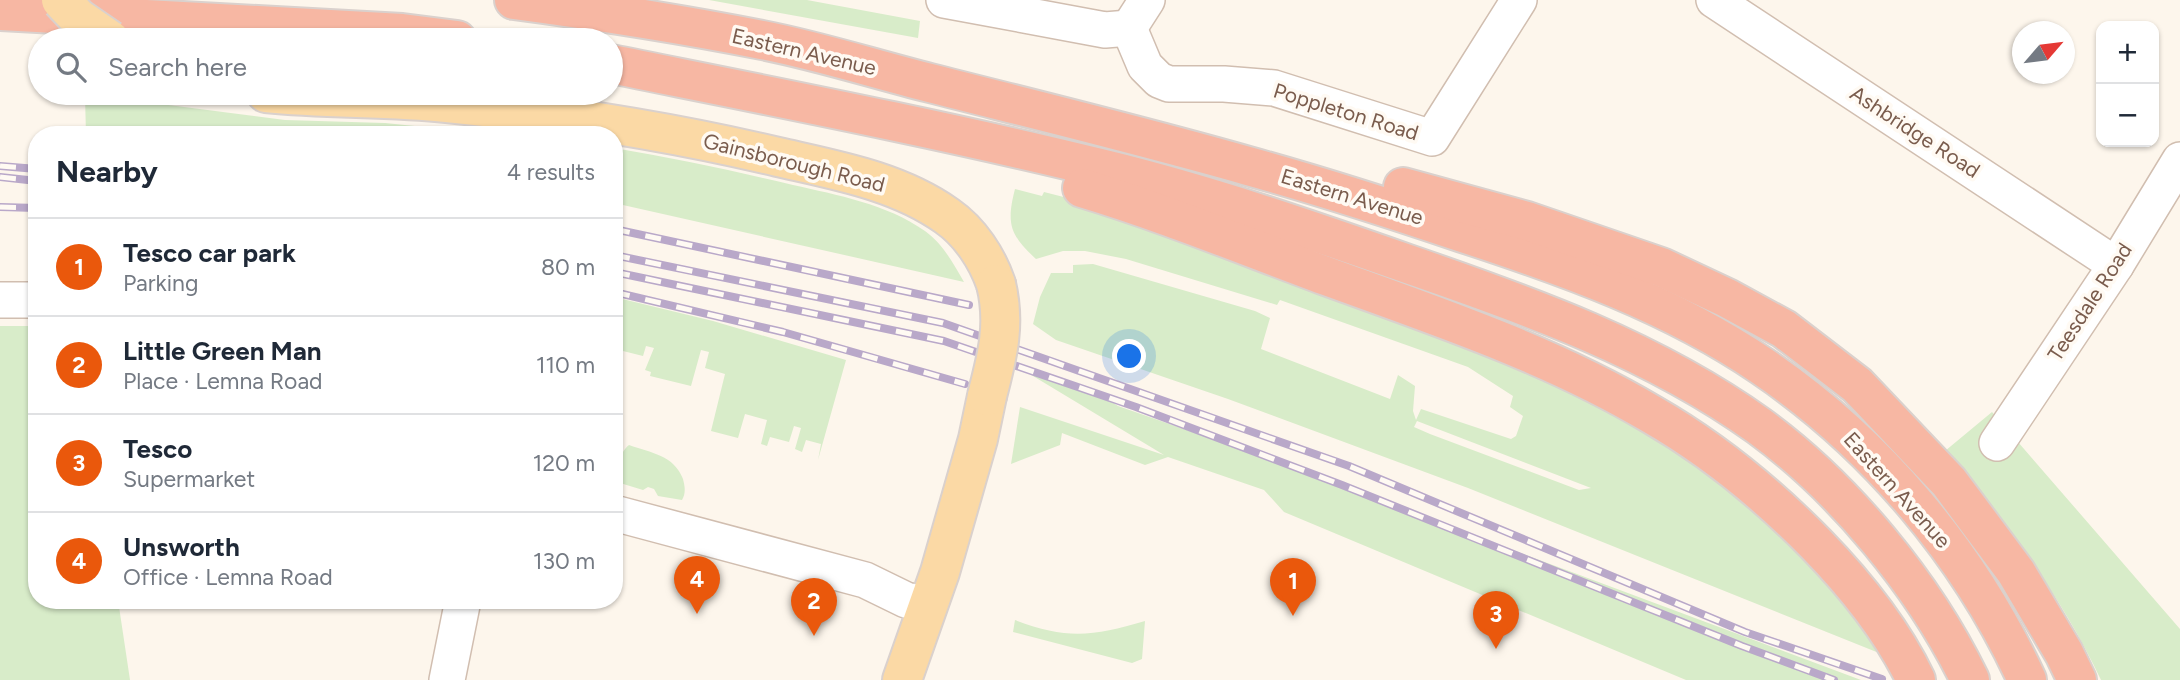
<!DOCTYPE html>
<html lang="en">
<head>
<meta charset="utf-8">
<style>
  :root { --surface:#fff; --page:#f2f2f3; --text:#1f2937; --muted:#747a83; --line:#e0e1e3; --accent:#ea580c }
  body { margin:0; font-family:Figtree,sans-serif; background:var(--page); color:var(--text) }
  .controls { position:absolute; right:21px; top:21px; display:grid; overflow:hidden; border-radius:14px; box-shadow:0 2px 5px #0004 }
  .controls button { width:63px; height:63px; display:grid; place-items:center; padding:0; border:0; border-bottom:2px solid var(--line); background:var(--surface); color:var(--text); font:35px sans-serif }
  .compass { position:absolute; left:2012px; top:21px; width:63px; height:63px; border-radius:50%; background:var(--surface); box-shadow:0 2px 5px #0004; rotate:62deg }
  .you { position:absolute; left:1130px; top:357px; width:24px; height:24px; margin:-18px; border:5px solid #fff; border-radius:50%; background:#1a73e8; box-shadow:0 0 0 10px #1a73e833 }
  .badge { display:grid; place-items:center; width:46px; height:46px; border-radius:50%; background:var(--accent); color:#fff; font-size:23px; font-weight:700 }
  .pin { position:absolute; translate:-50% -58px; filter:drop-shadow(0 2px 4px #0008) }
  .pin::after { content:''; position:absolute; top:37px; width:24px; height:21px; background:inherit; clip-path:polygon(0 0,100% 0,50% 100%) }
  .list { margin:0; padding:0; list-style:none }
  h2 { display:flex; justify-content:space-between; align-items:center; height:91px; margin:0; padding:0 28px; font-size:30px }
  h2 small { font-size:23px; font-weight:400; color:var(--muted) }
  .list li { display:grid; grid-template-columns:46px 1fr auto; gap:21px; align-items:center; box-sizing:border-box; height:98px; padding:0 28px; border-top:2px solid var(--line) }
  .list b { display:block; font-size:26px; white-space:nowrap }
  .list p { margin:0; font-size:23px; white-space:nowrap; color:var(--muted) }
  .list em { font-size:23px; font-style:normal; color:var(--muted) }
  .icon { flex:none; width:38px; height:38px; fill:none; stroke:currentColor; stroke-width:2; stroke-linecap:round; stroke-linejoin:round }
  .map { position:relative; flex:none; width:2180px; height:680px; overflow:hidden }
  .search { position:absolute; background:var(--surface); box-shadow:0 2px 5px #0004; left:28px; top:28px; width:595px; height:77px; display:flex; align-items:center; gap:18px; box-sizing:border-box; padding:0 24px; border-radius:38px; color:var(--muted); font-size:26px }
  .panel { position:absolute; background:var(--surface); box-shadow:0 2px 5px #0004; left:28px; top:126px; width:595px; height:483px; border-radius:28px }
  .map>svg:first-child { display:block }
  .green { fill:#d8ecc9; fill-rule:evenodd }
  .lines { fill:none; stroke-linecap:round; stroke-linejoin:round }
  .minor-casing { stroke:#d1beb0; stroke-width:38 }
  .major-casing { stroke:#dad1cd; stroke-width:42 }
  .highway-casing { stroke:#dad1cd; stroke-width:42 }
  .minor { stroke:#fff; stroke-width:35 }
  .major { stroke:#fbd9a5; stroke-width:38 }
  .highway { stroke:#f7b7a3; stroke-width:38 }
  .rail-casing { stroke:#b9a8c9; stroke-width:8 }
  .rail { stroke:#fffaf3; stroke-width:5; stroke-dasharray:16; stroke-linecap:butt }
  .major-bridge-casing { stroke:#dad1cd; stroke-width:42; stroke-linecap:butt }
  .major-bridge { stroke:#fbd9a5; stroke-width:38 }
  .labels { text-anchor:middle; stroke-width:7; stroke-linejoin:round; paint-order:stroke }
  .street-label { font-size:21px; fill:#7a5c4d; stroke:#fffaf3 }
</style>
</head>
<body>
<div class="map">
<svg width="2180" height="680" viewBox="0 0 2180 680">
  <rect width="100%" height="100%" fill="#fdf6ec"/>
  <g class="green">
    <path d="M709,0H807L920,21L918,38Z"/>
    <path d="M85,96L138,99L145,102L285,120L385,123L504,135H230L147,126L144,135H86Z"/>
    <path d="M614,148C675,158 734,171 793,185C837,195 887,204 925,231C943,244 953,263 964,282L614,203Z"/>
    <path d="M1015,189L1042,196L1044,192L1095,205L1601,399L1733,481L1886,647L1879,653L1468,488L1228,399L1056,340L1033,324L1040,297L1051,273H1073V265L1093,264L1255,311L1270,318L1261,349L1390,399L1398,375L1415,386L1413,411L1416,420L1421,409L1511,439L1516,436L1523,416L1510,407L1513,396L1468,367L1280,300L1277,305L1126,259L1085,251H1063L1036,259C1010,235 1006,224 1015,189ZM1417,421L1591,488L1579,490L1430,434L1414,427Z"/>
    <path d="M614,297L713,321L846,360L818,460L821,444L806,440L802,452L795,449L801,428L794,426L789,442L770,437L767,446L761,444L767,420L745,414L738,438L711,431L725,374L705,368L709,352L701,350L691,386L650,376L651,372L645,370L654,348L646,346L643,356L623,351L619,366L614,365Z"/>
    <path d="M0,326H37V600H118L130,680H0Z"/>
    <path d="M1028,373L1093,390L1118,406L1261,456L1861,680H1686L1284,512L1264,490L1168,457L1145,465L1062,433L1060,445L1011,464L1020,407L1164,455Z"/>
    <path d="M1992,412L2180,629V680H2101C2060,593 2006,524 1945,451Z"/>
    <path d="M629,445C651,453 674,455 683,479C685,487 686,493 682,500L658,496L654,489L648,487L643,490L620,483C614,472 619,453 629,445Z"/>
    <path d="M1015,620C1067,640 1094,636 1145,621L1142,659L1132,663L1013,632Z"/>
  </g>
  <g class="lines">
    <g class="minor-casing">
      <g id="minor">
        <path d="M944,0L1105,30L1129,28"/>
        <path d="M1714,0L2116,265"/>
        <path d="M1129,28L1145,66L1159,80L1169,84H1224L1274,88L1432,138L1519,0"/>
        <path d="M1129,28L1147,0"/>
        <path d="M0,300H37"/>
        <path d="M1997,443L2116,265L2180,160"/>
        <path d="M614,513L865,580L906,600L928,605"/>
        <path d="M447,680L463,600"/>
      </g>
    </g>
    <g class="major-casing">
      <g id="major">
        <path d="M266,93C326,99 387,97 447,103C559,114 668,131 778,157C835,170 898,181 947,216C970,232 987,258 996,284"/>
        <path d="M902,680L940,572L978,439L987,396"/>
      </g>
    </g>
    <g class="highway-casing">
      <g id="highway">
        <path d="M514,0C597,11 680,24 762,40C819,51 874,69 930,83C1036,110 1143,136 1248,166C1321,186 1392,209 1463,233C1567,267 1671,304 1762,366C1876,443 1970,555 2027,680"/>
        <path d="M0,11L402,33L457,40"/>
        <path d="M611,64C775,97 941,129 1104,169C1207,194 1308,229 1408,264C1530,306 1653,350 1759,426C1844,488 1924,585 1970,680"/>
        <path d="M1403,187L1527,221L1661,267L1727,298L1784,329L1857,385L1949,482L2016,572L2064,653L2077,680"/>
        <path d="M1082,188C1165,213 1245,246 1326,276C1436,316 1550,354 1651,414C1712,449 1767,494 1816,544C1855,584 1892,630 1916,680"/>
      </g>
    </g>
    <use href="#minor" class="minor"/>
    <use href="#major" class="major"/>
    <use href="#highway" class="highway"/>
    <g class="rail-casing">
      <g id="rail">
        <path d="M0,166L37,169"/>
        <path d="M0,177L37,181"/>
        <path d="M0,207L37,208"/>
        <path d="M614,229L969,305"/>
        <path d="M614,255L943,323L1349,466L1745,632L1882,679"/>
        <path d="M614,272L944,341L1136,407L1342,485L1742,646L1834,680"/>
        <path d="M614,292L783,332L965,384"/>
      </g>
    </g>
    <use href="#rail" class="rail"/>
    <g class="major-bridge-casing">
      <g id="major-bridge">
        <path d="M61,0L78,18L110,40"/>
        <path d="M987,396C997,357 1006,325 996,284"/>
      </g>
    </g>
    <use href="#major-bridge" class="major-bridge"/>
  </g>
  <g class="labels">
    <g class="street-label">
      <text transform="translate(804 52) rotate(13)" y="7">Eastern Avenue</text>
      <text transform="translate(1346 112) rotate(17)" y="7">Poppleton Road</text>
      <text transform="translate(1915 132) rotate(33)" y="7">Ashbridge Road</text>
      <text transform="translate(794 163) rotate(14)" y="7">Gainsborough Road</text>
      <text transform="translate(1352 197) rotate(17)" y="7">Eastern Avenue</text>
      <text transform="translate(2090 302) rotate(-57)" y="7">Teesdale Road</text>
      <text transform="translate(1897 490) rotate(48)" y="7">Eastern Avenue</text>
    </g>
  </g>
</svg>
<div class="controls">
<button>+</button>
<button>−</button>
</div>
<svg class="compass" viewBox="-18 -18 36 36"><path d="M0-13l5 13h-10z" fill="#e53935"/><path d="M0 13l5-13h-10z" fill="#747a83"/></svg>
<div class="you"></div>
<div class="pin badge" style="left:1293px;top:616px">1</div>
<div class="pin badge" style="left:814px;top:636px">2</div>
<div class="pin badge" style="left:1496px;top:649px">3</div>
<div class="pin badge" style="left:697px;top:614px">4</div>
<div class="search"><svg class="icon" aria-label="search" viewBox="0 0 24 24"><circle cx="10" cy="10" r="6"/><path d="M15 15l6 6"/></svg>Search here</div>
<section class="panel">
<h2>Nearby<small>4 results</small></h2>
<ul class="list">
<li><span class="badge">1</span><div><b>Tesco car park</b><p>Parking</p></div><em>80 m</em></li>
<li><span class="badge">2</span><div><b>Little Green Man</b><p>Place · Lemna Road</p></div><em>110 m</em></li>
<li><span class="badge">3</span><div><b>Tesco</b><p>Supermarket</p></div><em>120 m</em></li>
<li><span class="badge">4</span><div><b>Unsworth</b><p>Office · Lemna Road</p></div><em>130 m</em></li>
</ul>
</section>
</div>
</body>
</html>
